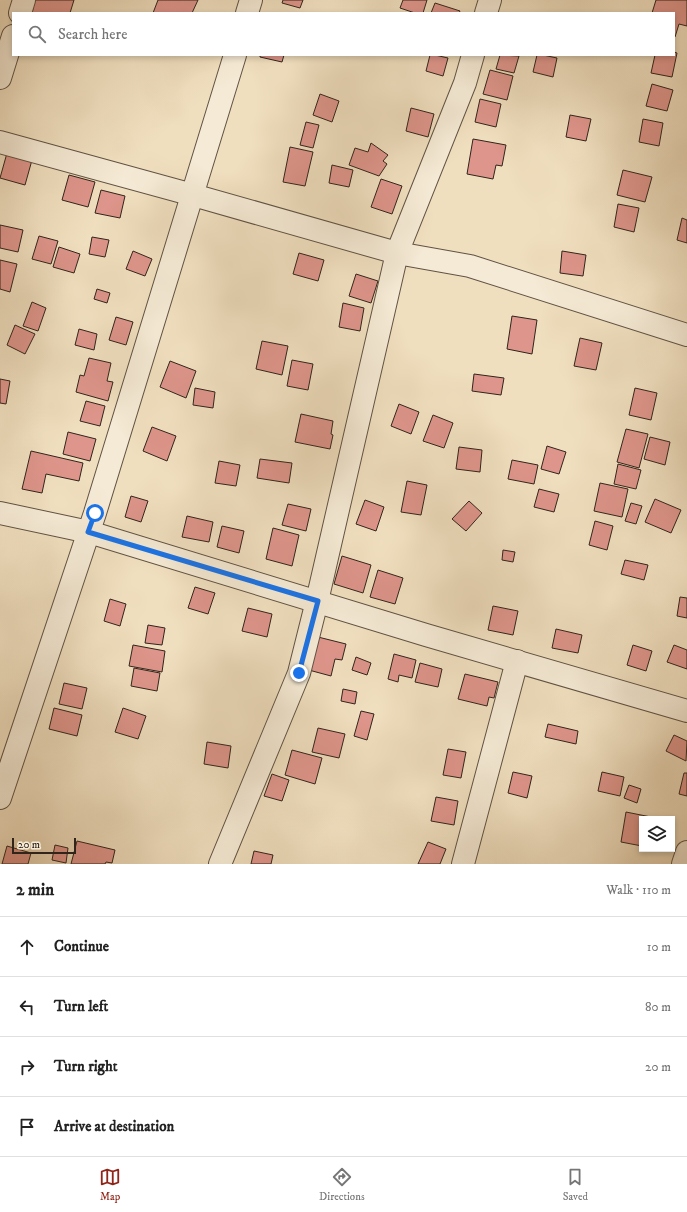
<!DOCTYPE html>
<html lang="en">
<head>
<meta charset="utf-8">
<style>
  :root { --surface:#fff; --page:#f2f2f2; --text:#222; --muted:#767676; --line:#e0e0e0; --accent:#8f2418 }
  body { margin:0; font-family:"IM FELL DW Pica",serif; background:var(--page); color:var(--text) }
  .controls { position:absolute; right:12px; bottom:12px; display:grid; overflow:hidden; border-radius:0px; box-shadow:0 2px 6px #0003 }
  .controls button { width:36px; height:36px; display:grid; place-items:center; padding:0; border:0; border-bottom:1px solid var(--line); background:var(--surface); color:var(--text); font:20px sans-serif }
  .scale { position:absolute; left:12px; bottom:10px; width:64px; box-sizing:border-box; padding-left:4px; border:2px solid #30241b; border-top:0; font-size:11px; line-height:14px; white-space:nowrap; color:#30241b; -webkit-text-stroke:3px #f5ead5; paint-order:stroke }
  .stop { position:absolute; width:12px; height:12px; margin:-9px; border:3px solid #1a73e8; border-radius:50%; background:#fff }
  .stop.end { background:#1a73e8; border-color:#fff; box-shadow:0 1px 4px #0008 }
  .list { margin:0; padding:0; list-style:none }
  h2 { display:flex; justify-content:space-between; align-items:center; height:52px; margin:0; padding:0 16px; font-size:17px }
  h2 small { font-size:13px; font-weight:400; color:var(--muted) }
  .list li { display:grid; grid-template-columns:26px 1fr auto; gap:12px; align-items:center; box-sizing:border-box; height:60px; padding:0 16px; border-top:1px solid var(--line) }
  .list b { display:block; font-size:15px; white-space:nowrap }
  .list em { font-size:13px; font-style:normal; color:var(--muted) }
  .icon { flex:none; width:22px; height:22px; fill:none; stroke:currentColor; stroke-width:2; stroke-linecap:round; stroke-linejoin:round }
  .map { position:relative; flex:none; width:687px; height:864px; overflow:hidden }
  .search { position:absolute; background:var(--surface); box-shadow:0 2px 6px #0003; left:12px; right:12px; top:12px; height:44px; display:flex; align-items:center; gap:10px; box-sizing:border-box; padding:0 14px; border-radius:0px; color:var(--muted); font-size:15px }
  .sheet { height:292px; background:var(--surface) }
  nav { display:flex; justify-content:space-around; align-items:center; box-sizing:border-box; height:56px; border-top:1px solid var(--line); background:var(--surface); font-size:11px; color:var(--muted) }
  nav a { display:grid; justify-items:center; gap:2px }
  nav .on { color:var(--accent) }
  .map>svg:first-child { display:block }
  .building { fill:#de958b; stroke:#30241b }
  .lines { fill:none; stroke-linecap:round; stroke-linejoin:round }
  .minor-casing { stroke:#605344; stroke-width:24 }
  .minor { stroke:#f5ead5; stroke-width:22 }
  .route { stroke:#1a73e8; stroke-width:5 }
</style>
</head>
<body>
<div class="map">
<svg width="687" height="864" viewBox="0 0 687 864">
  <rect width="100%" height="100%" fill="#f0dfbf"/>
  <filter id="stains"><feTurbulence type="fractalNoise" baseFrequency=".005" numOctaves="4"/><feColorMatrix values="0 0 0 0 .2 0 0 0 0 .09 0 0 0 0 .02 0 0 0 .5 -.17"/></filter>
  <radialGradient id="worn" r=".72"><stop offset=".6" stop-color="#630" stop-opacity="0"/><stop offset="1" stop-color="#630" stop-opacity=".3"/></radialGradient>
  <g class="building">
    <path d="M35,0H74L70,13H32Z"/>
    <path d="M158,0H198L192,13H153Z"/>
    <path d="M283,0H303L300,8L282,3Z"/>
    <path d="M403,0H427L423,13H415L400,8Z"/>
    <path d="M656,0H687V26L679,24L675,37H674V13H652Z"/>
    <path d="M435,3L460,11L459,13H431Z"/>
    <path d="M674,52L677,53L672,77L651,73L655,55H674Z"/>
    <path d="M260,55H284L282,62L260,57Z"/>
    <path d="M430,55H435L448,58L443,76L426,71Z"/>
    <path d="M500,55L519,56L514,73L496,69Z"/>
    <path d="M537,55H543L557,58L553,77L533,72Z"/>
    <path d="M490,70L513,76L507,100L483,94Z"/>
    <path d="M652,84L673,90L667,111L646,106Z"/>
    <path d="M320,94L339,101L332,122L313,115Z"/>
    <path d="M480,99L501,104L496,127L475,122Z"/>
    <path d="M411,108L434,114L428,137L406,131Z"/>
    <path d="M570,115L591,119L586,141L566,137Z"/>
    <path d="M643,119L663,123L659,146L639,142Z"/>
    <path d="M306,122L319,125L313,148L300,145Z"/>
    <path d="M473,139L506,145L502,166L496,165L493,179L467,174Z"/>
    <path d="M371,143L388,155L383,161L387,164L379,176L349,165L355,148L368,152Z"/>
    <path d="M290,147L313,152L305,186L283,182Z"/>
    <path d="M7,153L32,160L25,185L0,178Z"/>
    <path d="M332,165L353,170L349,187L329,183Z"/>
    <path d="M623,170L652,177L645,202L617,195Z"/>
    <path d="M69,175L95,182L88,207L62,200Z"/>
    <path d="M381,179L402,186L392,214L371,207Z"/>
    <path d="M101,190L125,196L120,218L95,213Z"/>
    <path d="M618,204L639,208L634,232L614,227Z"/>
    <path d="M682,218L687,220V243L677,240Z"/>
    <path d="M0,225L23,230L18,252L0,248Z"/>
    <path d="M39,236L58,241L51,264L32,259Z"/>
    <path d="M92,237L109,240L105,257L89,254Z"/>
    <path d="M59,247L80,254L74,273L53,267Z"/>
    <path d="M133,251L152,259L145,276L126,269Z"/>
    <path d="M562,251L586,255L583,276L560,273Z"/>
    <path d="M299,253L324,260L318,281L293,274Z"/>
    <path d="M0,260L17,264L10,292L0,289Z"/>
    <path d="M356,274L378,281L371,303L349,296Z"/>
    <path d="M97,289L110,293L107,303L94,299Z"/>
    <path d="M32,302L46,308L38,331L23,326Z"/>
    <path d="M343,303L364,308L360,331L339,327Z"/>
    <path d="M512,316L537,320L532,354L507,349Z"/>
    <path d="M116,317L133,322L126,345L109,340Z"/>
    <path d="M15,325L35,334L25,354L7,345Z"/>
    <path d="M79,329L97,334L94,350L75,345Z"/>
    <path d="M580,338L602,343L596,370L574,366Z"/>
    <path d="M262,341L288,346L282,375L256,369Z"/>
    <path d="M89,358L111,363L107,381L113,382L108,401L76,392L80,375L84,376Z"/>
    <path d="M292,360L313,364L308,390L287,386Z"/>
    <path d="M170,361L196,371L186,398L160,387Z"/>
    <path d="M474,374L504,378L501,395L472,391Z"/>
    <path d="M0,379L10,381L6,404L0,403Z"/>
    <path d="M195,388L215,392L213,408L193,405Z"/>
    <path d="M635,388L657,393L651,420L629,415Z"/>
    <path d="M86,401L105,406L100,426L80,421Z"/>
    <path d="M399,404L419,412L411,434L391,426Z"/>
    <path d="M301,414L333,421L331,434L333,435L330,449L295,442Z"/>
    <path d="M433,415L453,423L444,448L423,441Z"/>
    <path d="M152,427L176,436L167,461L143,451Z"/>
    <path d="M626,429L648,434L639,468L617,462Z"/>
    <path d="M68,432L96,439L90,461L63,454Z"/>
    <path d="M650,437L670,442L665,465L644,459Z"/>
    <path d="M547,446L566,452L559,474L541,469Z"/>
    <path d="M459,447L482,450L480,472L456,469Z"/>
    <path d="M31,451L83,463L79,481L46,474L42,493L22,489Z"/>
    <path d="M260,459L292,463L289,483L257,478Z"/>
    <path d="M512,460L538,465L534,484L508,479Z"/>
    <path d="M219,461L240,465L236,486L215,483Z"/>
    <path d="M618,464L641,470L636,489L614,484Z"/>
    <path d="M407,481L427,485L421,515L401,512Z"/>
    <path d="M600,483L628,489L622,517L594,511Z"/>
    <path d="M539,489L559,494L554,512L534,507Z"/>
    <path d="M131,496L148,501L141,522L125,517Z"/>
    <path d="M655,499L681,510L671,533L645,522Z"/>
    <path d="M365,500L384,507L376,531L356,524Z"/>
    <path d="M469,501L482,513L466,531L452,519Z"/>
    <path d="M631,503L642,506L636,524L625,521Z"/>
    <path d="M288,504L311,509L306,531L282,525Z"/>
    <path d="M187,516L213,522L209,542L182,537Z"/>
    <path d="M595,521L613,526L607,550L589,545Z"/>
    <path d="M222,526L244,531L239,553L217,547Z"/>
    <path d="M273,528L299,535L292,566L266,559Z"/>
    <path d="M503,550L515,552L513,562L502,560Z"/>
    <path d="M342,556L371,565L363,593L334,584Z"/>
    <path d="M625,560L648,565L644,580L621,574Z"/>
    <path d="M378,570L403,578L395,604L370,597Z"/>
    <path d="M195,587L215,593L208,614L188,608Z"/>
    <path d="M680,597L687,598V618L677,616Z"/>
    <path d="M110,599L126,604L120,626L104,621Z"/>
    <path d="M493,606L518,611L513,635L488,630Z"/>
    <path d="M248,608L272,614L267,637L242,631Z"/>
    <path d="M148,625L165,628L162,645L145,643Z"/>
    <path d="M556,629L582,635L578,653L552,648Z"/>
    <path d="M314,636L346,644L342,660L335,659L331,676L305,669Z"/>
    <path d="M133,645L165,651L162,672L129,666Z"/>
    <path d="M633,645L652,651L646,671L627,665Z"/>
    <path d="M674,645L687,650V669L667,662Z"/>
    <path d="M394,654L416,660L412,678L399,675L398,682L388,679Z"/>
    <path d="M356,657L371,663L367,675L352,670Z"/>
    <path d="M420,663L442,669L438,687L415,682Z"/>
    <path d="M134,668L160,673L157,691L131,686Z"/>
    <path d="M465,674L498,682L494,698L489,697L487,706L458,699Z"/>
    <path d="M64,683L87,688L82,709L59,704Z"/>
    <path d="M343,689L357,692L355,704L341,701Z"/>
    <path d="M54,708L82,715L77,736L49,729Z"/>
    <path d="M123,708L146,716L138,739L115,732Z"/>
    <path d="M361,711L374,714L367,740L354,736Z"/>
    <path d="M548,724L578,731L576,744L545,737Z"/>
    <path d="M318,728L345,734L339,758L312,752Z"/>
    <path d="M674,735L687,741L686,761L666,751Z"/>
    <path d="M207,742L231,746L228,768L204,764Z"/>
    <path d="M448,749L466,752L461,778L443,775Z"/>
    <path d="M292,750L322,758L315,784L285,775Z"/>
    <path d="M513,772L532,776L527,798L508,793Z"/>
    <path d="M602,772L624,777L620,796L598,791Z"/>
    <path d="M684,773H687V796L679,794Z"/>
    <path d="M272,774L289,780L282,801L264,796Z"/>
    <path d="M629,785L641,789L637,803L624,798Z"/>
    <path d="M436,797L458,801L454,825L431,821Z"/>
    <path d="M626,812L651,817V819H642V846L621,842Z"/>
    <path d="M77,841L115,850L112,863L106,862L105,864H71Z"/>
    <path d="M428,842L446,849L440,864H418Z"/>
    <path d="M55,845L68,848L66,863L52,860Z"/>
    <path d="M7,846L31,853L28,864H2Z"/>
    <path d="M254,851L273,855L271,864H251Z"/>
  </g>
  <g class="lines">
    <g class="minor-casing">
      <g id="minor">
        <path d="M20,13L24,0"/>
        <path d="M247,13L251,0"/>
        <path d="M486,13L490,0"/>
        <path d="M0,78L13,36"/>
        <path d="M0,142L193,195L397,253L470,266L687,335"/>
        <path d="M0,513L89,532L426,635L687,711"/>
        <path d="M0,798L95,513L235,55"/>
        <path d="M220,864L299,673L317,601L397,253L465,83L473,55"/>
        <path d="M463,864L517,661"/>
        <path d="M683,864L687,852"/>
      </g>
    </g>
    <use href="#minor" class="minor"/>
  </g>
  <g class="lines">
    <path class="route" d="M95,513L88,532L318,601L299,673"/>
  </g>
  <rect width="100%" height="100%" filter="url(#stains)"/>
  <rect width="100%" height="100%" fill="url(#worn)"/>
</svg>
<div class="controls">
<button><svg class="icon" aria-label="layers" viewBox="0 0 24 24"><path d="M12 4l9 5-9 5-9-5zM3 14l9 5 9-5"/></svg></button>
</div>
<div class="scale">20 m</div>
<div class="stop" style="left:95px;top:513px"></div>
<div class="stop end" style="left:299px;top:673px"></div>
<div class="search"><svg class="icon" aria-label="search" viewBox="0 0 24 24"><circle cx="10" cy="10" r="6"/><path d="M15 15l6 6"/></svg>Search here</div>
</div>
<section class="sheet">
<h2>2 min<small>Walk · 110 m</small></h2>
<ul class="list">
<li><svg class="icon" aria-label="ahead" viewBox="0 0 24 24"><path d="M12 20V5M6 11l6-6 6 6"/></svg><div><b>Continue</b></div><em>10 m</em></li>
<li><svg class="icon" aria-label="left" viewBox="0 0 24 24"><path d="M17 20v-9H6M10 6l-5 5 5 5"/></svg><div><b>Turn left</b></div><em>80 m</em></li>
<li><svg class="icon" aria-label="right" viewBox="0 0 24 24"><path d="M7 20v-9h11M14 6l5 5-5 5"/></svg><div><b>Turn right</b></div><em>20 m</em></li>
<li><svg class="icon" aria-label="arrive" viewBox="0 0 24 24"><path d="M6 21V4h12l-3 4 3 4H6"/></svg><div><b>Arrive at destination</b></div></li>
</ul>
</section>
<nav>
<a class="on"><svg class="icon" aria-label="map" viewBox="0 0 24 24"><path d="M3 6l6-2 6 2 6-2v14l-6 2-6-2-6 2zM9 4v14M15 6v14"/></svg>Map</a>
<a><svg class="icon" aria-label="directions" viewBox="0 0 24 24"><path d="M12 3l9 9-9 9-9-9zM9 14v-3h6M13 9l2 2-2 2"/></svg>Directions</a>
<a><svg class="icon" aria-label="saved" viewBox="0 0 24 24"><path d="M7 4h10v16l-5-4-5 4z"/></svg>Saved</a>
</nav>
</body>
</html>
